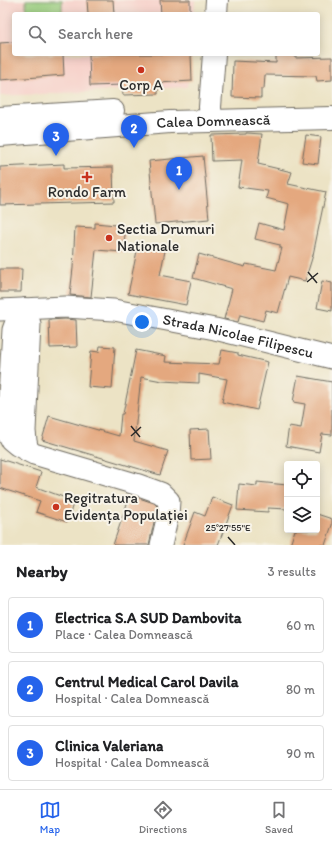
<!DOCTYPE html>
<html lang="en">
<head>
<meta charset="utf-8">
<style>
  :root { --surface:#fff; --page:#f2f2f2; --text:#202124; --muted:#757577; --line:#e0e0e0; --accent:#2563eb }
  body { margin:0; font-family:Itim,sans-serif; background:var(--page); color:var(--text) }
  .controls { position:absolute; right:12px; bottom:12px; display:grid; overflow:hidden; border-radius:4px; box-shadow:0 2px 10px #0003 }
  .controls button { width:36px; height:36px; display:grid; place-items:center; padding:0; border:0; border-bottom:1px solid var(--line); background:var(--surface); color:var(--text); font:20px sans-serif }
  .you { position:absolute; left:142px; top:322px; width:14px; height:14px; margin:-10px; border:3px solid #fff; border-radius:50%; background:#1a73e8; box-shadow:0 0 0 6px #1a73e833 }
  .badge { display:grid; place-items:center; width:26px; height:26px; border-radius:50%; background:var(--accent); color:#fff; font-size:13px; font-weight:700 }
  .pin { position:absolute; translate:-50% -33px; filter:drop-shadow(0 1px 2px #0008) }
  .pin::after { content:''; position:absolute; top:21px; width:14px; height:12px; background:inherit; clip-path:polygon(0 0,100% 0,50% 100%) }
  .list { margin:0; padding:0; list-style:none }
  h2 { display:flex; justify-content:space-between; align-items:center; height:52px; margin:0; padding:0 16px; font-size:17px }
  h2 small { font-size:13px; font-weight:400; color:var(--muted) }
  .list li { display:grid; grid-template-columns:26px 1fr auto; gap:12px; align-items:center; box-sizing:border-box; height:56px; margin:0 8px 8px; padding:0 8px; border:1px solid var(--line); border-radius:4px }
  .list b { display:block; font-size:15px; white-space:nowrap }
  .list p { margin:0; font-size:13px; white-space:nowrap; color:var(--muted) }
  .list em { font-size:13px; font-style:normal; color:var(--muted) }
  .icon { flex:none; width:22px; height:22px; fill:none; stroke:currentColor; stroke-width:2; stroke-linecap:round; stroke-linejoin:round }
  .map { position:relative; flex:none; width:332px; height:545px; overflow:hidden }
  .search { position:absolute; background:var(--surface); box-shadow:0 2px 10px #0003; left:12px; right:12px; top:12px; height:44px; display:flex; align-items:center; gap:10px; box-sizing:border-box; padding:0 14px; border-radius:4px; color:var(--muted); font-size:15px }
  .sheet { height:244px; background:var(--surface) }
  nav { display:flex; justify-content:space-around; align-items:center; box-sizing:border-box; height:56px; border-top:1px solid var(--line); background:var(--surface); font-size:11px; color:var(--muted) }
  nav a { display:grid; justify-items:center; gap:2px }
  nav .on { color:var(--accent) }
  .map>svg:first-child { display:block }
  .built { fill:#f7d0c9 }
  .green { fill:#99cd7e; stroke:#627c54 }
  .building { fill:#e4a87f }
  .lines { fill:none; stroke-linecap:round; stroke-linejoin:round }
  .minor-casing { stroke:#6f6b61; stroke-width:23 }
  .major-casing { stroke:#6f6b61; stroke-width:24 }
  .minor { stroke:#fff; stroke-width:21 }
  .major { stroke:#fff; stroke-width:22 }
  .ticks { fill:none; stroke:#2b2b2b; stroke-width:1.5 }
  .poi-dot { fill:#c8321e; stroke:#f7f3e8; stroke-width:1.5 }
  .labels { text-anchor:middle; stroke-width:4; stroke-linejoin:round; paint-order:stroke }
  .poi-label { font-size:15px; fill:#2b2b2b; stroke:#f7f3e8 }
  .street-label { font-size:15px; fill:#2b2b2b; stroke:#f7f3e8 }
  .ticks-label { font-size:10px; text-anchor:middle; fill:#2b2b2b; stroke:#f7f3e8; stroke-width:4; stroke-linejoin:round; paint-order:stroke }
</style>
</head>
<body>
<div class="map">
<svg width="332" height="545" viewBox="0 0 332 545">
  <rect width="100%" height="100%" fill="#f7f3e8"/>
  <filter id="ink" filterUnits="userSpaceOnUse"><feTurbulence type="fractalNoise" baseFrequency=".025" numOctaves="2"/><feDisplacementMap in="SourceGraphic" scale="8" xChannelSelector="R" yChannelSelector="G"/><feConvolveMatrix kernelMatrix="1 2 1 2 8 2 1 2 1" color-interpolation-filters="sRGB"/></filter>
  <filter id="wash" filterUnits="userSpaceOnUse"><feTurbulence type="fractalNoise" baseFrequency=".012" numOctaves="4" result="noise"/><feDisplacementMap in="SourceGraphic" scale="16" xChannelSelector="R" yChannelSelector="G"/><feGaussianBlur stdDeviation="0.9" result="paint"/><feColorMatrix in="noise" values="0 0 0 0 0 0 0 0 0 0 0 0 0 0 0 0 0 1.4 0 .05"/><feComposite in="paint" operator="in"/></filter>
  <g filter="url(#wash)">
    <rect width="100%" height="100%" fill="#ece3c5"/>
    <path class="built" d="M0,0H195L194,14H14V54H190L187,87L0,96Z"/>
    <rect class="green" x="26" y="0" width="36" height="14"/>
    <g id="blocks">
      <g class="building">
        <path d="M87,0H113L114,14H88Z"/>
        <path d="M160,0H190V14H161Z"/>
        <path d="M14,42V54H63L64,75L0,80V43Z"/>
        <path d="M89,54H191L192,81L158,83V94L123,95L122,85L90,86Z"/>
        <path d="M276,54H295V58L332,57V80L317,81L316,76L265,75L264,89H261V98L232,97L233,61L276,63Z"/>
        <path d="M246,133L262,134L258,164L292,172L288,184L326,192L313,255L305,281L288,277L278,313L266,310L263,321L240,315L238,322L224,319L232,289L193,278L199,254L245,267L246,264L276,270L282,248H280V245L255,239L259,223L284,230L289,204L266,198L268,191L238,187L242,160L212,161L211,135L246,134Z"/>
        <path d="M306,135L321,137L318,164L302,162Z"/>
        <path d="M203,156L209,219L155,224L149,161Z"/>
        <path d="M64,164V168L113,167L114,202L0,205V167Z"/>
        <path d="M95,223L126,226L123,252L96,250L91,297L70,295L73,268L75,227L95,228Z"/>
        <path d="M138,246L165,251L160,275L191,281L186,305L128,294Z"/>
        <path d="M0,269H22L21,292H0Z"/>
        <path d="M322,281L332,283V311L317,308Z"/>
        <path d="M65,319L76,320L77,347L50,348L49,320Z"/>
        <path d="M100,346L115,347L112,389L88,387L91,351L99,352Z"/>
        <path d="M136,350L166,356L165,362L219,364L222,350L238,353V355L268,362L257,410L222,402L227,379L199,374V383L162,381L141,377L134,441L168,451L160,475L42,440L49,416L119,436L121,414H123Z"/>
        <path d="M298,376L332,382V435L322,434L319,452L286,446L289,426L301,428L305,404L293,402Z"/>
        <path d="M209,429L211,459L191,460L190,430Z"/>
        <path d="M0,459L41,472L36,487L74,501L67,522L36,512L40,501L0,488Z"/>
        <path d="M257,482L287,485V509L268,508V512L237,510L239,484L257,486Z"/>
        <path d="M130,495L154,503L157,506L156,513L149,545H113Z"/>
        <path d="M212,497L233,505L218,545H183L195,512L205,516Z"/>
        <path d="M317,514L332,519V525L325,545H290L295,530H317Z"/>
      </g>
    </g>
  </g>
  <g filter="url(#ink)">
    <use href="#blocks" fill-opacity="0" stroke="#6f6b61" stroke-width="1"/>
    <g class="lines">
      <g class="minor-casing">
        <g id="minor">
          <path d="M25,309L17,319L13,330L7,429L9,436L11,440L17,445L28,451L34,454L139,485L161,493L169,501L168,515L161,545"/>
          <path d="M25,309L30,324L25,431L26,441L28,451"/>
          <path id="s1" d="M0,310L65,307L114,310L215,329L332,358"/>
        </g>
      </g>
      <g class="major-casing">
        <g id="major">
          <path d="M216,14L217,0"/>
          <path d="M0,118L113,111"/>
          <path d="M211,121L210,107L214,54"/>
          <path id="s2" d="M0,135L170,122L332,118"/>
        </g>
      </g>
      <use href="#minor" class="minor"/>
      <use href="#major" class="major"/>
    </g>
  </g>
  <path class="ticks" d="M308,272L317,283M307,282L318,273M131,426L140,437M131,436L141,427M228,537L235,545"/>
  <g class="poi-dot">
    <circle cx="141" cy="70" r="4"/>
    <path d="M85 171h4v4h4v4h-4v4h-4v-4h-4v-4h4z"/>
    <circle cx="109" cy="238" r="4"/>
    <circle cx="56" cy="507" r="4"/>
  </g>
  <g class="labels">
    <g class="poi-label">
      <text x="141" y="90">Corp A</text>
      <text x="87" y="197">Rondo Farm</text>
      <text x="117" y="234" text-anchor="start">Sectia Drumuri<tspan x="117" dy="17">Nationale</tspan></text>
      <text x="64" y="503" text-anchor="start">Regitratura<tspan x="64" dy="17">Evidența Populației</tspan></text>
    </g>
    <g class="street-label">
      <text dy="5" stroke="none"><textPath href="#s2" startOffset="214">Calea Domnească</textPath></text>
      <text dy="5" stroke="none"><textPath href="#s1" startOffset="241">Strada Nicolae Filipescu</textPath></text>
    </g>
  </g>
  <g class="ticks-label">
    <text x="228" y="531">25°27'55"E</text>
  </g>
</svg>
<div class="controls">
<button><svg class="icon" aria-label="locate" viewBox="0 0 24 24"><circle cx="12" cy="12" r="6"/><path d="M12 2v4M12 18v4M2 12h4M18 12h4"/></svg></button>
<button><svg class="icon" aria-label="layers" viewBox="0 0 24 24"><path d="M12 4l9 5-9 5-9-5zM3 14l9 5 9-5"/></svg></button>
</div>
<div class="you"></div>
<div class="pin badge" style="left:179px;top:190px">1</div>
<div class="pin badge" style="left:134px;top:148px">2</div>
<div class="pin badge" style="left:56px;top:156px">3</div>
<div class="search"><svg class="icon" aria-label="search" viewBox="0 0 24 24"><circle cx="10" cy="10" r="6"/><path d="M15 15l6 6"/></svg>Search here</div>
</div>
<section class="sheet">
<h2>Nearby<small>3 results</small></h2>
<ul class="list">
<li><span class="badge">1</span><div><b>Electrica S.A SUD Dambovita</b><p>Place · Calea Domnească</p></div><em>60 m</em></li>
<li><span class="badge">2</span><div><b>Centrul Medical Carol Davila</b><p>Hospital · Calea Domnească</p></div><em>80 m</em></li>
<li><span class="badge">3</span><div><b>Clinica Valeriana</b><p>Hospital · Calea Domnească</p></div><em>90 m</em></li>
</ul>
</section>
<nav>
<a class="on"><svg class="icon" aria-label="map" viewBox="0 0 24 24"><path d="M3 6l6-2 6 2 6-2v14l-6 2-6-2-6 2zM9 4v14M15 6v14"/></svg>Map</a>
<a><svg class="icon" aria-label="directions" viewBox="0 0 24 24"><path d="M12 3l9 9-9 9-9-9zM9 14v-3h6M13 9l2 2-2 2"/></svg>Directions</a>
<a><svg class="icon" aria-label="saved" viewBox="0 0 24 24"><path d="M7 4h10v16l-5-4-5 4z"/></svg>Saved</a>
</nav>
</body>
</html>
